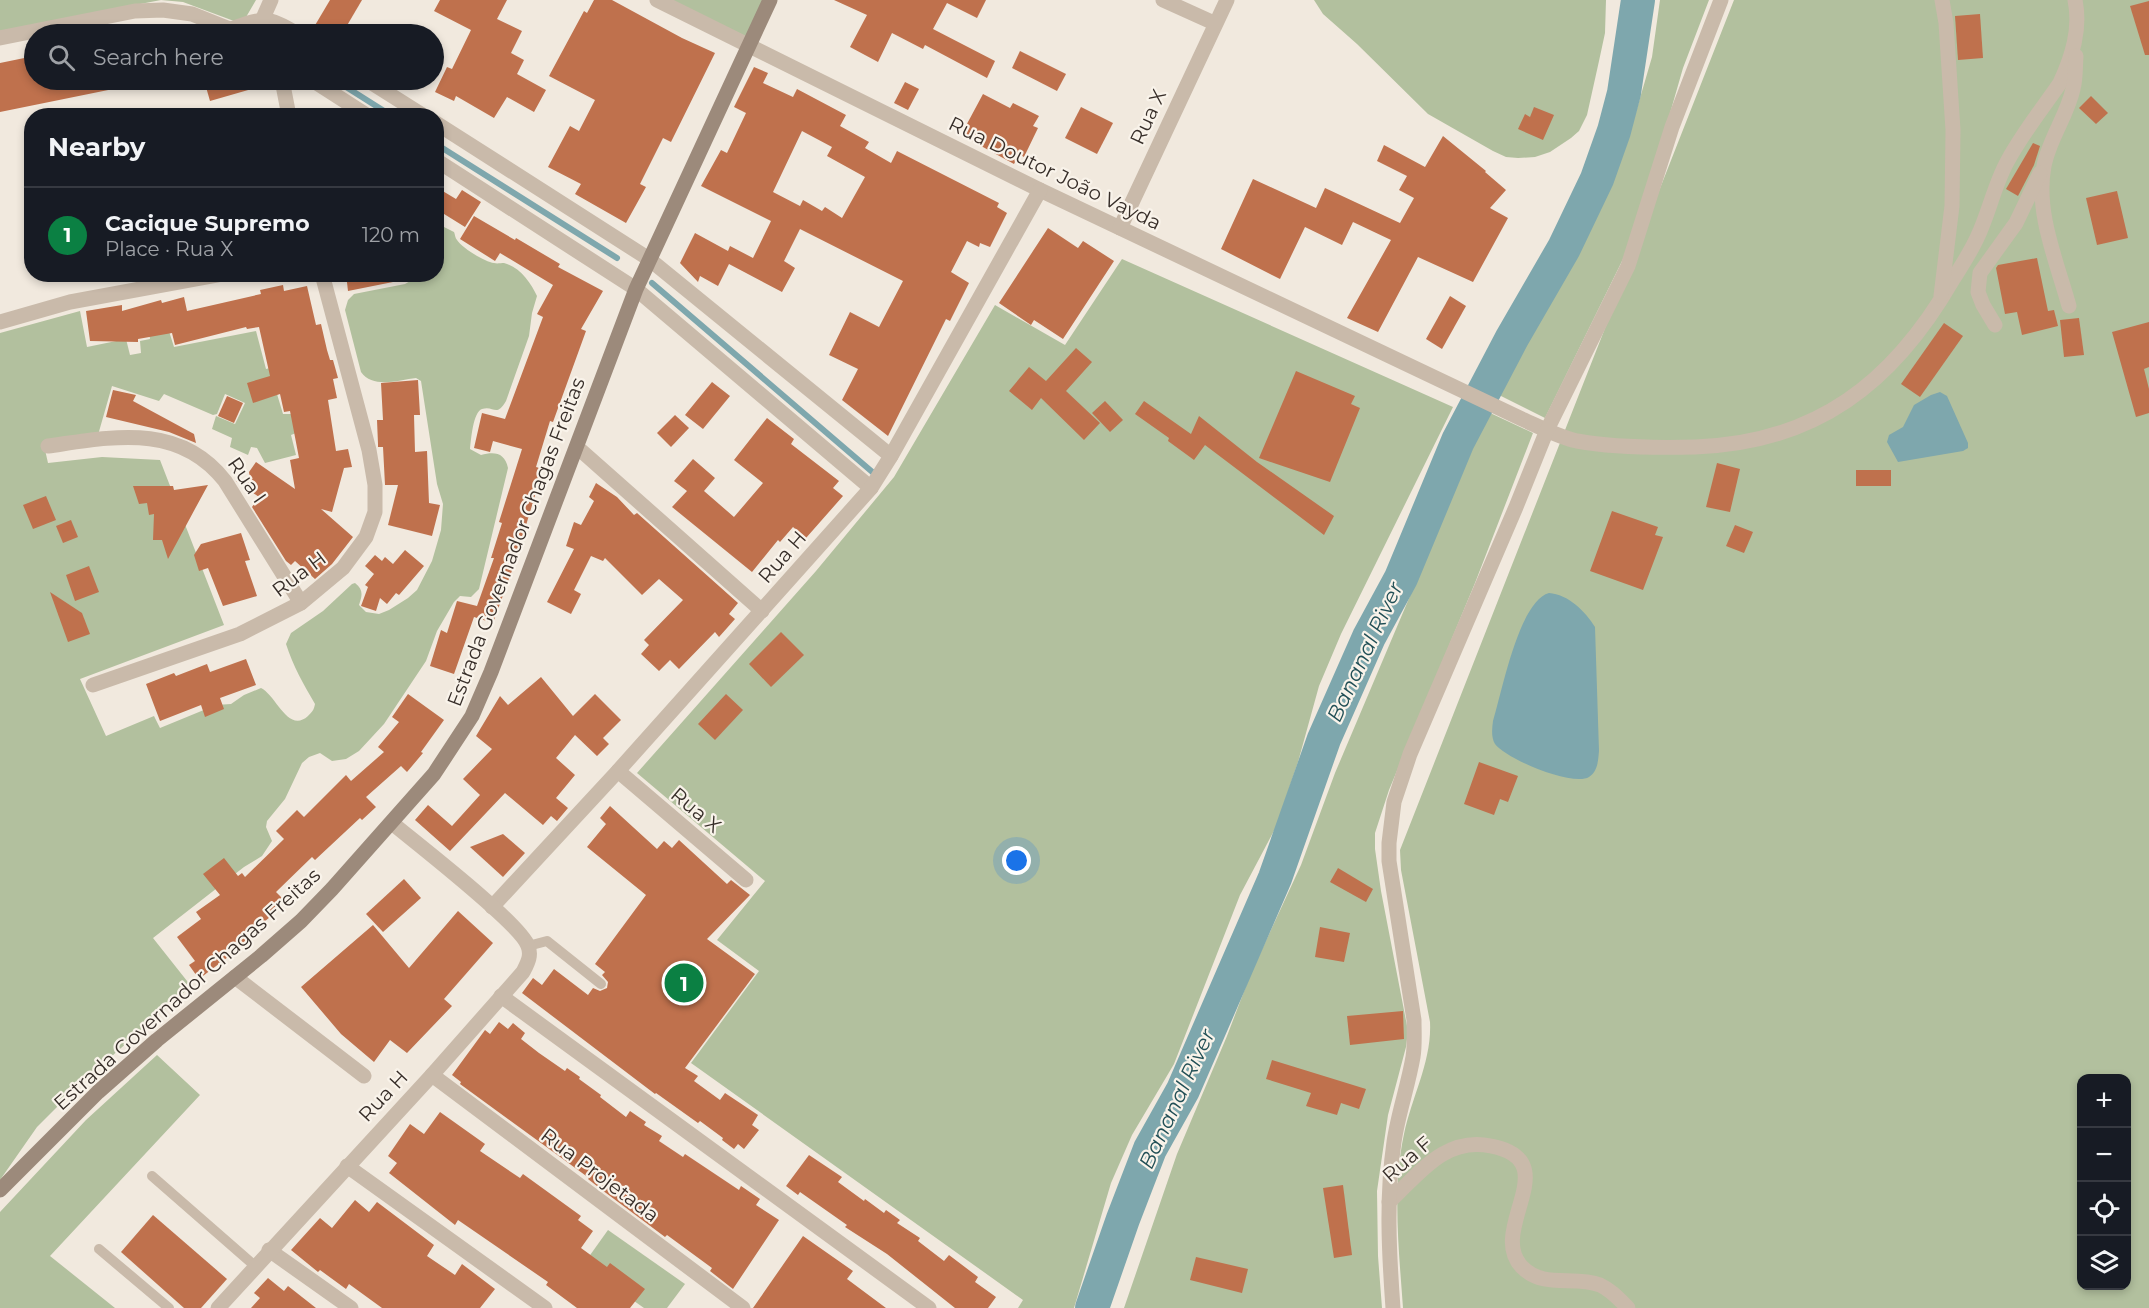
<!DOCTYPE html>
<html lang="en">
<head>
<meta charset="utf-8">
<style>
  :root { --surface:#171b24; --page:#20242c; --text:#f1f3f6; --muted:#9ea1a6; --line:#363941; --accent:#0b8043 }
  body { margin:0; font-family:Montserrat,sans-serif; background:var(--page); color:var(--text) }
  .controls { position:absolute; right:18px; bottom:18px; display:grid; overflow:hidden; border-radius:12px; box-shadow:0 3px 9px #0003 }
  .controls button { width:54px; height:54px; display:grid; place-items:center; padding:0; border:0; border-bottom:2px solid var(--line); background:var(--surface); color:var(--text); font:30px sans-serif }
  .you { position:absolute; left:1017px; top:861px; width:21px; height:21px; margin:-15px; border:4px solid #fff; border-radius:50%; background:#1a73e8; box-shadow:0 0 0 9px #1a73e833 }
  .badge { display:grid; place-items:center; width:39px; height:39px; border-radius:50%; background:var(--accent); color:#fff; font-size:20px; font-weight:700 }
  .pin { position:absolute; translate:-50% -50%; border:3px solid #fff; box-shadow:0 2px 6px #0006 }
  .list { margin:0; padding:0; list-style:none }
  h2 { display:flex; justify-content:space-between; align-items:center; height:78px; margin:0; padding:0 24px; font-size:26px }
  h2 small { font-size:20px; font-weight:400; color:var(--muted) }
  .list li { display:grid; grid-template-columns:39px 1fr auto; gap:18px; align-items:center; box-sizing:border-box; height:96px; padding:0 24px; border-top:2px solid var(--line) }
  .list b { display:block; font-size:22px; white-space:nowrap }
  .list p { margin:0; font-size:20px; white-space:nowrap; color:var(--muted) }
  .list em { font-size:20px; font-style:normal; color:var(--muted) }
  .icon { flex:none; width:33px; height:33px; fill:none; stroke:currentColor; stroke-width:2; stroke-linecap:round; stroke-linejoin:round }
  .map { position:relative; flex:none; width:2149px; height:1308px; overflow:hidden }
  .search { position:absolute; background:var(--surface); box-shadow:0 3px 9px #0003; left:24px; top:24px; width:420px; height:66px; display:flex; align-items:center; gap:15px; box-sizing:border-box; padding:0 21px; border-radius:33px; color:var(--muted); font-size:22px }
  .panel { position:absolute; background:var(--surface); box-shadow:0 3px 9px #0003; left:24px; top:108px; width:420px; height:174px; border-radius:24px }
  .map>svg:first-child { display:block }
  .green { fill:#b2c09e; fill-rule:evenodd }
  .water { fill:#7ea7ad }
  .lines { fill:none; stroke-linecap:round; stroke-linejoin:round }
  .stream { stroke:#7ea7ad; stroke-width:6 }
  .river { stroke:#7ea7ad; stroke-width:34 }
  .building { fill:#bf714d; fill-rule:evenodd }
  .lane { stroke:#c9baaa; stroke-width:10 }
  .street { stroke:#c9baaa; stroke-width:15 }
  .secondary { stroke:#9c8a7b; stroke-width:15 }
  .labels { text-anchor:middle; stroke-width:4.5; stroke-linejoin:round; paint-order:stroke }
  .street-label { font-size:20px; fill:#372e29; stroke:#f9f3ea }
  .water-label { font-size:21px; font-style:italic; fill:#214f56; stroke:#f9f3ea }
</style>
</head>
<body>
<div class="map">
<svg width="2149" height="1308" viewBox="0 0 2149 1308">
  <rect width="100%" height="100%" fill="#f1e9de"/>
  <g class="green">
    <path d="M0,0H256L242,24L183,2L161,0L0,31Z"/>
    <path d="M670,0H765L747,37Z"/>
    <path d="M1314,0H1606L1605,33L1599,61L1587,115L1579,131L1571,138L1550,152L1535,157L1518,158L1506,157L1493,151L1428,114L1357,44L1323,14Z"/>
    <path d="M1660,0H1709L1683,68L1648,190L1624,257L1545,418L1495,393L1566,273L1591,227L1626,146L1652,57Z"/>
    <path d="M1734,0H2149V1308H1403C1399,1251 1392,1190 1404,1134C1412,1096 1432,1061 1430,1022L1401,870L1400,850ZM2082,1078H2126V1286H2082Z"/>
    <path d="M444,227L454,232C455,234 455,238 457,240C462,248 485,262 494,263C497,264 501,263 504,263C520,267 531,283 537,296L532,313L529,336L506,401C496,418 494,405 482,409C473,412 471,440 470,449L481,455C495,451 505,453 508,468L479,589L471,597L460,596L454,602L437,631L426,661L384,724L359,751L346,759L332,761L320,753L309,757L302,763L285,799L267,821L266,827L272,841L262,856L244,867L153,938L191,986L77,1087L37,1127L0,1180V333L80,311L87,347L126,339L130,355L141,353L140,341L150,339L149,332L168,328L174,347L256,331L266,369L278,366L277,394L283,414H292L296,433L291,435L296,455L265,463L257,448L251,447L248,455L230,447L232,438L212,429L216,416L235,424L245,403L225,394L217,414L213,415L164,394L159,401L112,386L98,435L43,441L48,463L102,457L160,460L224,625L80,679L106,736L154,716L160,728L216,705L231,704L244,695L261,688C276,695 288,734 308,716C312,712 314,710 315,704C304,685 293,666 286,644L291,633L323,611L352,584L355,583C364,590 362,596 359,605L366,612L379,614L389,610L408,598L417,590L432,561L441,530L443,504L437,484L421,381L416,378C399,380 373,389 361,372L345,310L348,300L354,294L405,284L412,280L413,275L436,274L437,230Z"/>
    <path d="M1122,259L1453,407L1341,634L1319,686L1298,762L1276,827L1240,895L1174,1064L1132,1135L1111,1183L1074,1308H1018L1023,1300L691,1063L759,971L717,940L765,881L637,773L816,571L894,477L995,305L1065,345Z"/>
    <path d="M1488,412L1533,433L1475,583L1389,790L1375,833V849L1381,891L1408,1031L1406,1047L1388,1115L1377,1191L1378,1256L1382,1308H1124L1177,1154L1227,1036L1251,973L1301,865L1335,773Z"/>
    <path d="M157,1055L200,1095L50,1256L115,1308H0V1212L86,1120Z"/>
    <path d="M608,1230L685,1284L667,1308H644L583,1265Z"/>
  </g>
  <g class="water">
    <path d="M1940,392L1947,396L1968,443V448L1963,451L1898,462L1887,442L1889,435L1903,427L1914,405L1931,395Z"/>
    <path d="M1549,593C1568,594 1586,612 1595,627L1599,751C1598,761 1598,771 1589,777C1573,787 1506,759 1495,744C1491,737 1492,729 1493,721C1502,692 1519,601 1549,593Z"/>
  </g>
  <g class="lines">
    <g class="stream">
      <path d="M335,80L392,116"/>
      <path d="M436,144L617,258"/>
      <path d="M652,283L877,476"/>
    </g>
    <path class="river" d="M1092,1308L1123,1219L1150,1149L1183,1090L1275,878L1324,739L1369,637L1401,578L1458,441L1512,338L1564,248L1597,179L1614,131L1624,93L1638,0"/>
  </g>
  <g class="building">
    <path d="M330,0H362L342,34H328L314,27Z"/>
    <path d="M440,0H507L497,19L522,31L511,53L524,60L517,74L546,90L534,112L507,97L494,118L456,96L454,101L435,92L447,67L452,69L471,30L434,11Z"/>
    <path d="M594,0H612L682,38L715,53L671,142L663,138L640,184L646,187L626,223L575,194L581,184L548,167L570,126L579,131L595,100L549,76L584,11L587,13Z"/>
    <path d="M834,0H986L977,18L947,3L933,29L995,61L987,78L925,45L923,49L892,33L878,62L850,47L867,15Z"/>
    <path d="M2149,1V55H2145L2130,6Z"/>
    <path d="M1980,14L1983,58L1958,60L1955,16Z"/>
    <path d="M1020,51L1066,74L1057,91L1012,68Z"/>
    <path d="M34,56V80H122L123,87L0,112V63Z"/>
    <path d="M754,67L768,73L763,83L793,97L797,89L846,115L840,126L869,142L865,148L891,163L897,151L999,203L997,207L1007,213L990,247L980,243L979,247L967,241L951,272L969,283L950,321L946,319L888,436L842,400L858,369L829,355L850,312L879,327L903,281L800,229L784,261L795,268L782,292L729,264L718,286L700,276L698,282L680,263L695,233L728,251L730,246L753,258L771,221L701,186L721,150L727,153L746,113L734,107ZM802,131L832,147L827,156L865,177L842,218L825,207L822,211L803,200L800,206L773,192Z"/>
    <path d="M204,80H269V84L210,101Z"/>
    <path d="M905,82L919,89L908,110L894,103Z"/>
    <path d="M983,94L1010,108L1013,103L1039,116L1033,126L1038,128L1024,157L1019,154L1014,164L961,135Z"/>
    <path d="M2091,96L2108,113L2096,124L2079,108Z"/>
    <path d="M1081,107L1113,123L1097,154L1065,138Z"/>
    <path d="M1534,107L1554,115L1543,140L1518,129L1525,114L1530,117Z"/>
    <path d="M1443,136L1486,171L1485,172L1506,190L1490,208L1508,218L1473,282L1418,257L1378,332L1347,318L1391,240L1353,222L1342,245L1305,227L1280,279L1221,249L1253,179L1316,208L1325,188L1400,223L1414,198L1399,190L1407,176L1377,161L1384,145L1425,167Z"/>
    <path d="M2033,143L2040,146L2034,165L2018,196L2006,189Z"/>
    <path d="M436,187L456,199L462,190L481,202L465,227L436,209Z"/>
    <path d="M2117,191L2128,238L2097,245L2086,198Z"/>
    <path d="M474,216L515,240L516,238L560,264L558,267L603,291L581,329L586,331L553,422L550,421L536,467L543,469L514,565L493,623L474,617L454,674L430,666L441,630L447,633L457,601L477,606L494,558H491L502,523L499,522L522,449L493,441L490,452L474,448L482,413L505,419L543,317L537,314L553,285L500,253L495,261L460,239Z"/>
    <path d="M1048,228L1078,248L1083,241L1114,261L1063,339L1034,320L1031,325L999,303Z"/>
    <path d="M2037,258L2048,311L2054,310L2058,326L2022,335L2017,312L2005,314L1996,268L1998,265Z"/>
    <path d="M346,274H393V282L348,291Z"/>
    <path d="M283,285L284,291L307,286L316,325L321,324L327,350L330,360H333L338,378L333,379L337,398L328,400L336,451L348,449L352,467L344,468L332,512L321,509L353,537L332,564L315,579L295,561L291,565L286,561L252,507L259,497L236,481L250,479L249,472L256,462L295,489L290,460L299,458L290,411L284,412L280,394L253,403L247,383L270,376L259,327L247,329L246,327L175,345L172,333L138,339V342L90,341L86,311L122,305V311L161,300L162,303L184,297L187,311L261,294L260,290Z"/>
    <path d="M1450,296L1466,306L1442,349L1426,339Z"/>
    <path d="M2079,318L2084,355L2064,357L2060,320Z"/>
    <path d="M2149,322V367L2144,369L2149,389V413L2136,417L2112,332Z"/>
    <path d="M1944,323L1963,336L1920,397L1901,384Z"/>
    <path d="M1076,348L1092,362L1066,391L1100,423L1084,440L1041,398L1032,410L1009,391L1029,367L1046,381Z"/>
    <path d="M1296,371L1355,396L1351,404L1360,408L1330,482L1259,458Z"/>
    <path d="M418,380L420,415H414L415,452L427,451L429,503L440,505L432,536L388,525L398,485H385L383,447H378V444L377,420H383L381,383Z"/>
    <path d="M712,382L730,396L703,429L685,415Z"/>
    <path d="M113,390L136,395L133,401L194,434L196,443L169,432L106,417Z"/>
    <path d="M227,396L243,403L234,423L218,416Z"/>
    <path d="M1105,401L1123,420L1110,432L1092,413Z"/>
    <path d="M1144,401L1191,434L1199,416L1257,462L1334,516L1324,535L1205,445L1194,460L1168,441L1169,438L1135,414Z"/>
    <path d="M675,415L689,428L671,447L657,433Z"/>
    <path d="M767,418L794,439L791,444L839,481L833,488L843,496L806,538L793,527L780,542L778,540L752,572L672,507L687,491L674,481L693,459L715,478L704,491L734,517L763,483L734,460Z"/>
    <path d="M1717,463L1740,469L1730,512L1706,507Z"/>
    <rect x="1856" y="470" width="35" height="16"/>
    <path d="M596,483L617,497L634,515L637,513L738,603L729,614L735,619L719,637L715,632L679,669L670,660L659,671L641,654L649,645L644,640L683,600L659,579L642,595L605,558L603,561L591,556L574,590L581,594L571,614L547,602L574,549L566,546L574,522L581,525L594,501L589,497Z"/>
    <path d="M208,485L196,507L168,559L162,540H153L154,514L149,515L147,503L139,504L133,486H173L174,490Z"/>
    <path d="M46,496L56,520L33,529L23,505Z"/>
    <path d="M1612,511L1658,527L1655,535L1663,537L1643,590L1590,571Z"/>
    <path d="M71,520L78,537L63,543L56,526Z"/>
    <path d="M1735,525L1753,532L1744,553L1726,546Z"/>
    <path d="M241,533L250,560L245,561L257,596L223,606L208,568L199,571L194,555L201,544Z"/>
    <path d="M405,550L424,566L399,595L396,593L387,604L380,598L376,611L361,606L368,587L365,585L374,574L365,566L375,555L382,561L385,557L393,564Z"/>
    <path d="M89,566L99,592L75,601L66,575Z"/>
    <path d="M50,592L82,613L90,634L68,642Z"/>
    <path d="M781,632L804,655L771,687L749,664Z"/>
    <path d="M246,659L256,685L220,698L224,709L205,717L201,705L160,721L146,684L174,673L176,676L207,664L210,672Z"/>
    <path d="M541,677L573,716L595,694L621,720L603,738L609,744L597,756L575,735L556,758L575,775L556,798L568,808L557,821L551,816L543,825L505,793L450,851L415,820L428,805L452,826L480,795L463,779L492,749L476,736L500,696L508,705Z"/>
    <path d="M408,694L444,720L421,752L423,753L407,772L401,766L366,797L376,807L362,820L360,818L315,860L312,857L276,892L284,900L273,911L275,913L249,934L253,938L199,979L189,965L195,961L177,937L201,919L196,912L220,895L203,874L224,858L238,876L242,873L245,877L284,839L276,831L297,810L304,817L346,775L351,781L384,752L378,747L399,722L392,717Z"/>
    <path d="M726,694L743,710L715,740L698,724Z"/>
    <path d="M1479,762L1518,776L1508,802L1500,799L1494,815L1464,804Z"/>
    <path d="M610,806L657,849L664,841L672,848L679,840L727,884L731,880L750,895L707,939L755,974L685,1068L698,1076L694,1081L720,1100L725,1093L758,1115L752,1125L759,1130L744,1149L738,1144L734,1149L722,1140L723,1138L700,1121L698,1123L656,1093L655,1094L522,993L533,978L542,985L554,969L588,995L593,988L600,991L607,988L608,982L602,975L605,972L595,964L646,895L587,847L606,824L600,818Z"/>
    <path d="M503,834L525,853L503,877L470,847Z"/>
    <path d="M1338,868L1373,889L1366,902L1330,882Z"/>
    <path d="M404,879L421,898L383,932L366,914Z"/>
    <path d="M458,911L493,943L444,999L452,1006L407,1053L390,1040L374,1062L341,1034L301,987L373,925L409,968Z"/>
    <path d="M1320,927L1350,933L1344,962L1315,957Z"/>
    <path d="M1403,1011L1404,1039L1350,1045L1347,1016Z"/>
    <path d="M499,1022L508,1029L513,1023L525,1033L521,1039L539,1053L565,1071L567,1068L580,1077L579,1079L601,1095L600,1097L626,1117L630,1111L646,1122L644,1125L662,1136L659,1141L683,1157L685,1154L739,1190L741,1186L760,1199L756,1205L779,1220L733,1289L710,1271L712,1268L667,1235L665,1237L602,1190L588,1179L589,1178L460,1084L461,1082L452,1075L485,1030L490,1034Z"/>
    <path d="M1272,1060L1366,1089L1359,1109L1341,1103L1337,1115L1306,1106L1311,1093L1266,1079Z"/>
    <path d="M440,1112L485,1144L480,1151L520,1178L523,1174L581,1216L578,1220L593,1231L581,1248L607,1267L610,1263L645,1289L630,1308H577L546,1285L548,1282L458,1220L455,1225L389,1173L397,1163L388,1156L410,1124L424,1134Z"/>
    <path d="M809,1155L842,1177L838,1182L864,1201L865,1199L884,1213L886,1210L900,1220L897,1223L920,1238L918,1241L944,1261L949,1255L978,1277L975,1282L996,1297L988,1308H955L887,1254L845,1227L847,1225L800,1192L798,1195L786,1186Z"/>
    <path d="M1343,1185L1352,1255L1334,1258L1323,1188Z"/>
    <path d="M355,1200L369,1212L377,1202L434,1245L427,1256L455,1275L462,1264L495,1289L480,1308H382L349,1284L346,1289L320,1270L318,1272L291,1250L320,1218L332,1228Z"/>
    <path d="M153,1215L227,1279L201,1308H184L121,1252Z"/>
    <path d="M803,1236L853,1271L847,1279L886,1308H753Z"/>
    <path d="M1196,1257L1248,1269L1242,1293L1190,1280Z"/>
    <path d="M268,1278L284,1291L288,1286L316,1308H251L260,1298L254,1293Z"/>
  </g>
  <g class="lines">
    <g class="lane">
      <path d="M528,946L547,941L601,984"/>
      <path d="M152,1176L255,1266"/>
      <path d="M99,1249L169,1308"/>
    </g>
    <g class="street">
      <path d="M657,0L1040,190L1522,419C1540,427 1558,437 1577,441C1615,448 1656,448 1695,447C1816,443 1893,383 1952,281C1961,267 1970,253 1977,238C1989,213 1994,186 2007,162C2022,134 2042,109 2060,83C2072,57 2081,29 2075,0"/>
      <path d="M1163,0L1214,23"/>
      <path d="M231,29C263,18 267,15 297,34"/>
      <path d="M256,34L271,0"/>
      <path d="M0,38L135,11L163,10L192,14L242,34"/>
      <path d="M282,80L289,116"/>
      <path d="M312,80L368,116"/>
      <path d="M367,80L424,116"/>
      <path d="M436,123L649,259L891,456"/>
      <path d="M436,160L636,289L871,488"/>
      <path d="M1120,228L1227,0"/>
      <path d="M1941,296L1952,206L1953,130L1946,23L1942,0"/>
      <path d="M2069,306C2057,262 2035,212 2044,166C2049,139 2067,116 2073,89C2076,78 2075,67 2076,56"/>
      <path d="M0,322L70,302L222,274"/>
      <path d="M1995,325L1983,305L1978,292L1980,273L2016,223L2040,173"/>
      <path d="M48,446C112,437 179,422 225,481L301,603"/>
      <path d="M577,447L762,611"/>
      <path d="M93,685L240,634L301,603L343,568L366,537L375,512V485L369,450L322,274"/>
      <path d="M618,771L746,880"/>
      <path d="M492,907L618,771L871,488L891,456L1040,190"/>
      <path d="M235,977L364,1076"/>
      <path d="M501,996L929,1308"/>
      <path d="M432,1075L743,1308"/>
      <path d="M347,1166L545,1308"/>
      <path d="M1389,1202C1419,1174 1445,1136 1491,1146C1568,1161 1486,1230 1522,1267C1543,1289 1574,1275 1600,1285C1611,1290 1619,1299 1628,1308"/>
      <path d="M269,1250L351,1308"/>
      <path d="M218,1308L432,1075L523,972C527,964 532,956 528,946C521,924 416,843 392,823"/>
      <path d="M1393,1308C1389,1253 1386,1197 1394,1142C1398,1114 1408,1086 1413,1057C1415,1045 1414,1032 1414,1020L1389,861V843L1394,802L1410,754L1516,507L1547,430L1628,266L1672,127L1721,0"/>
    </g>
    <path class="secondary" d="M0,1190L98,1092L157,1040L261,956L301,921L332,889L434,774L472,716L491,672L636,289L770,0"/>
  </g>
  <g class="labels">
    <g class="street-label">
      <text transform="translate(1148 117) rotate(-65)" y="7">Rua X</text>
      <text transform="translate(1055 173) rotate(26)" y="7">Rua Doutor João Vayda</text>
      <text transform="translate(247 480) rotate(55)" y="7">Rua I</text>
      <text transform="translate(516 542) rotate(-69)" y="7">Estrada Governador Chagas Freitas</text>
      <text transform="translate(782 557) rotate(-49)" y="7">Rua H</text>
      <text transform="translate(299 574) rotate(-37)" y="7">Rua H</text>
      <text transform="translate(696 810) rotate(40)" y="7">Rua X</text>
      <text transform="translate(187 989) rotate(-42)" y="7">Estrada Governador Chagas Freitas</text>
      <text transform="translate(383 1096) rotate(-47)" y="7">Rua H</text>
      <text transform="translate(1407 1159) rotate(-41)" y="7">Rua F</text>
      <text transform="translate(600 1175) rotate(37)" y="7">Rua Projetada</text>
    </g>
    <g class="water-label">
      <text transform="translate(1365 652) rotate(-65)" y="7">Bananal River</text>
      <text transform="translate(1177 1099) rotate(-65)" y="7">Bananal River</text>
    </g>
  </g>
</svg>
<div class="controls">
<button>+</button>
<button>−</button>
<button><svg class="icon" aria-label="locate" viewBox="0 0 24 24"><circle cx="12" cy="12" r="6"/><path d="M12 2v4M12 18v4M2 12h4M18 12h4"/></svg></button>
<button><svg class="icon" aria-label="layers" viewBox="0 0 24 24"><path d="M12 4l9 5-9 5-9-5zM3 14l9 5 9-5"/></svg></button>
</div>
<div class="you"></div>
<div class="pin badge" style="left:684px;top:983px">1</div>
<div class="search"><svg class="icon" aria-label="search" viewBox="0 0 24 24"><circle cx="10" cy="10" r="6"/><path d="M15 15l6 6"/></svg>Search here</div>
<section class="panel">
<h2>Nearby<small></small></h2>
<ul class="list">
<li><span class="badge">1</span><div><b>Cacique Supremo</b><p>Place · Rua X</p></div><em>120 m</em></li>
</ul>
</section>
</div>
</body>
</html>
